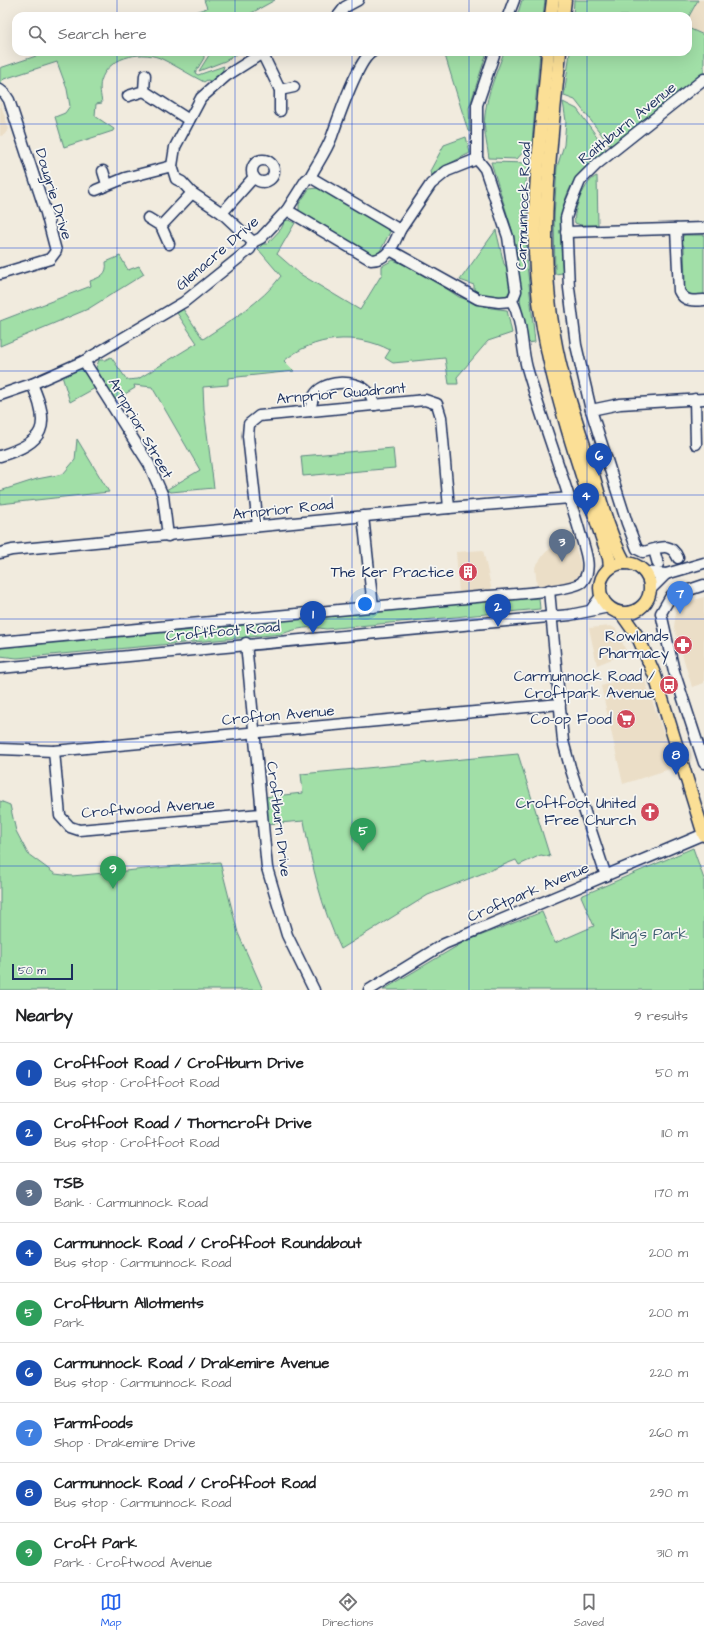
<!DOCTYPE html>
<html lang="en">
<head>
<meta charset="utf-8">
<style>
  :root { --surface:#fff; --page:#f6f6f6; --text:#202124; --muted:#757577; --line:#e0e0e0; --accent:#2563eb }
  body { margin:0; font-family:"Architects Daughter",sans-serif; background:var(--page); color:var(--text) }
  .scale { position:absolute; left:12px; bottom:10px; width:61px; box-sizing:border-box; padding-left:4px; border:2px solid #1b2f5e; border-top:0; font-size:11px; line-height:14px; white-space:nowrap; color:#1b2f5e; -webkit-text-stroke:3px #f6f6f2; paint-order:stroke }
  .you { position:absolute; left:365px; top:604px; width:14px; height:14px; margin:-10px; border:3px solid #fff; border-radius:50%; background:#1a73e8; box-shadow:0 0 0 6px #1a73e833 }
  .badge { display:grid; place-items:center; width:26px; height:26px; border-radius:50%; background:var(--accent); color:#fff; font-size:13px; font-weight:700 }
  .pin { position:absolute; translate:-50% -33px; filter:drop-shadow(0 1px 2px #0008) }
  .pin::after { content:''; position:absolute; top:21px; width:14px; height:12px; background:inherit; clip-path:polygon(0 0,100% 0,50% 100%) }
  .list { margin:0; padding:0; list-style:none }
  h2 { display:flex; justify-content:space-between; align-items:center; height:52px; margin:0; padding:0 16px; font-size:17px }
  h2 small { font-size:13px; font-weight:400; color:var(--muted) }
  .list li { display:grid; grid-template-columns:26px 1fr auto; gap:12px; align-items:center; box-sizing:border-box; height:60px; padding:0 16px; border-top:1px solid var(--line) }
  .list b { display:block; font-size:15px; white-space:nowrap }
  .list p { margin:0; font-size:13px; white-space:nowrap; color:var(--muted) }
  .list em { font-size:13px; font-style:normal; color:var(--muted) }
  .icon { flex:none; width:22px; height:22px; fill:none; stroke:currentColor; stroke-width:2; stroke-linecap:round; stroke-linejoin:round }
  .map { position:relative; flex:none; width:704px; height:990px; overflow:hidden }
  .search { position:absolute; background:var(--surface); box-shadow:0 4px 16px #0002; left:12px; right:12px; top:12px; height:44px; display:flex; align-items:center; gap:10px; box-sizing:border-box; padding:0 14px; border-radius:12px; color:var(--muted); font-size:15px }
  .sheet { height:592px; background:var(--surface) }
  nav { display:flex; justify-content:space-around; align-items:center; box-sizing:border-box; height:56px; border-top:1px solid var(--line); background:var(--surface); font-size:11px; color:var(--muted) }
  nav a { display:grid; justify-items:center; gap:2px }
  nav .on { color:var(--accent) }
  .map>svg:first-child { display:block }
  .built { fill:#ebdec7 }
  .green { fill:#a1dfa7; stroke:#5e8782 }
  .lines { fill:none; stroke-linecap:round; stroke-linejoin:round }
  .minor-casing { stroke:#1b2f5e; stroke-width:13 }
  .major-casing { stroke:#1b2f5e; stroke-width:15 }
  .minor { stroke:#f6f6f2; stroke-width:10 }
  .major { stroke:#fbdf96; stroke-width:12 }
  .grid { fill:none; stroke:#1d4ed8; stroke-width:1; stroke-opacity:0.55 }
  .labels { text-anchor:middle; stroke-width:3.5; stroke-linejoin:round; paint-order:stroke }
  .street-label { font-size:15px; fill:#1b2f5e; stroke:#f6f6f2 }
  .poi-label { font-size:15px; fill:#1b2f5e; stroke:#f6f6f2; text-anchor:end }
  .park-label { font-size:15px; fill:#3c5b70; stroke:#f6f6f2 }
</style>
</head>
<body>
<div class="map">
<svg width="704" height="990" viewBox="0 0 704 990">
  <rect width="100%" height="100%" fill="#f1ebde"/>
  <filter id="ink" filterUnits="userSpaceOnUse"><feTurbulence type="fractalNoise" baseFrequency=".025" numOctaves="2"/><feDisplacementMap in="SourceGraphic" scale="8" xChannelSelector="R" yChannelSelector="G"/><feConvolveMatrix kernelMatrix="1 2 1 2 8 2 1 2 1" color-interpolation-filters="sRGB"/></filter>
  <g filter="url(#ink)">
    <g class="built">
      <path d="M698,0H704V35L688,28V18Z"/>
      <path d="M0,102L9,129L4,135L0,136Z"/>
      <path d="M571,532L581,566L580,574L573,581L537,587L535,567L545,553Z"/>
      <path d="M483,550L492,591L459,594L456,552Z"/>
      <path d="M704,597V683L692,687L674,627L677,606Z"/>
      <path d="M611,626L616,629L627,653L597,665L589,628Z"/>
      <path d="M642,673L676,767L623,784L601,686Z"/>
    </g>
    <g class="green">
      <path d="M204,0H275L246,16H182L207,8Z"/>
      <path d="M522,0H545L543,16H517Z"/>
      <path d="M574,0H698L688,18V16H573Z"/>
      <path d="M688,28L704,35V74L612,148L575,100L564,96L570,52H688Z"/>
      <path d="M48,52H202L204,53V58L195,73L198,75L224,66L222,72L211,81L207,80L204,82C190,75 175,65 160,58C139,50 107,58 101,81C99,87 101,96 102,103L96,104L95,116L114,129L113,131L64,147L55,117L65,113L70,106L67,89L57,62L4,79L0,83V68Z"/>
      <path d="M211,52H240L225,61L199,71Z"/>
      <path d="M444,52H487L469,108L470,132L468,131Z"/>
      <path d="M504,52H540L532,142L517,159L489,158C487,144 483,129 485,115C487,93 497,72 504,52Z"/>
      <path d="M563,102L577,109L606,149C597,157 587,165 579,174C556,202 560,240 563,273L555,274L554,218L557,167L564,145L566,121Z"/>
      <path d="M466,137L470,153L437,170L431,176L430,171L444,145Z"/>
      <path d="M491,162L528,163L525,191L528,213L526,255L535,342L525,343L516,260H518L512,230Z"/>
      <path d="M597,176L598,225H581L575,223C572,212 585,180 597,176Z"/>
      <path d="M320,186L391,230L378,255L374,256L297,210H299V204L309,189L318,188Z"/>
      <path d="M288,220L295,223L277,254L300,274L360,310L382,274V266L393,260L418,270L459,297L491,308L507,310L512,333L488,341L457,377L458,384H449L445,358L393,363L385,358L390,350C356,332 313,336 284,361L294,371L228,378V385L203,387L204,409L214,488L171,492L166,490L200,470L152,387L134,385L135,388L115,400L96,368L99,360H105L111,357L127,380L138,379L197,343L177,313L183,309L203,339C230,321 262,302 281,276L258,249L263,244H267L281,229L285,221Z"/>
      <path d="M496,230L504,264L508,269L510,291L507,295L501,297L483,294L474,290V285L460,280Z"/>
      <path d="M684,235H704V297H690L681,287L685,282L684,246L680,241Z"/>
      <path d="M120,256L128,270L139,266L144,274L88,309L0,346V321L91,286L90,281C100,277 108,275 106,262Z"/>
      <path d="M79,369L85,370L97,387L70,402L62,376Z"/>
      <path d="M77,439L109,492L0,504V491L37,479L63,474L75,460Z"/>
      <path d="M393,448L395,468L303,476L301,456Z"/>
      <path d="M531,596L532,598H539L540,609L326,629C309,626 298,628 282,634L17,658L0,656V646Z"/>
      <path d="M518,754L550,857L541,855L519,865L516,860L428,895L341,949C321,907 312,866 304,821L266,824L264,797L303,793L301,774Z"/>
      <path d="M0,801L10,805L16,831L28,854L55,874L72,876L220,862L238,933L263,990H0Z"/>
      <path d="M693,848L704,879V990H383L464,942L542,912L555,943L594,926L581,896Z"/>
    </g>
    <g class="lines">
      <g class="minor-casing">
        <g id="minor">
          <path d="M338,16L345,7L358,0"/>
          <path d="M508,16L514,0"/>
          <path d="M262,53L280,90V111"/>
          <path d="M0,90L5,94L9,100L46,213L56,251L50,259L0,274"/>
          <path d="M280,90L294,87"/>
          <path d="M144,91L189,120"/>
          <path d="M128,96L144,91L145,75"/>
          <circle cx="263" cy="171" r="11"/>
          <path d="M103,171L107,184"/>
          <path d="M96,190L125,178L172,166"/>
          <path d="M287,210L371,260C388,260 394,244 400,230L310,177"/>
          <path d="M222,213L254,177"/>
          <path d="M148,218L161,226L169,244"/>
          <path d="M161,226L192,193"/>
          <path d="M676,229L679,291C684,302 694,301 704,300"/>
          <path d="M400,230L431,184L447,171L477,159"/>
          <path d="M566,232L704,228"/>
          <path d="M253,242L222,213L192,193L182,182L176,179L172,166L175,147L201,98L226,76L264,52"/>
          <path d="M390,250L478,299L499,302L512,301"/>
          <path d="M84,361L149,464L163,496L168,536"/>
          <path d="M0,395L32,384L84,361L184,302L250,249L253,242L261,238L287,210L306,180L310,177C317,164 327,150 332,136C338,119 358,60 372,52"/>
          <path d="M695,399L696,444"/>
          <path d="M591,410L620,404L704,399"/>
          <path d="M310,411C311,406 312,400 314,396C322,380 355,379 367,391C371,394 373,401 375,405"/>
          <path d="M0,456C45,442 51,427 32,384"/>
          <path d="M363,516L373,607"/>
          <path d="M258,526L248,436L249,424L259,416L425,400L437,404L441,417L449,508"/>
          <path d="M654,550L658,564"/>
          <path d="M0,553L12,550L449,508L570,498"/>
          <path d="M678,558C670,540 658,549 643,552L637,549L627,523L591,410L576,345L569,288L566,218L570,205L580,181L597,164L704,79"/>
          <path d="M645,572L666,574L704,563"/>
          <path d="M704,585L671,596L661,613L674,671L704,763"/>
          <path d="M549,590L563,741L570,767L606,876"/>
          <path d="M650,590L666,574"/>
          <path d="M591,610L601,596"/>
          <path d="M0,642L487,596C503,595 573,591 582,582C594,569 584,548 580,533C564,477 543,424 527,368C521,346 523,322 512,301L516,291L508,237L485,169L477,159V105L495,52"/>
          <path d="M246,643L267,868L287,935L314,990"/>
          <path d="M0,668L570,615L609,607"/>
          <path d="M0,749L54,751L560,704"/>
          <path d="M54,751L60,816L70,827L79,830L261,814"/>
          <path d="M369,990L444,944L704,834"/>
        </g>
      </g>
      <g class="major-casing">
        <g id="major">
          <path d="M551,16L553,0"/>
          <path d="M563,16L565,0"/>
          <path d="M548,52C543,118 533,185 535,251C537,322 555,390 576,457C587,491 597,525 609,558L610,567"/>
          <path d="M560,52C551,145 537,242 554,335C561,377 575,417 588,458C599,493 607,531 625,563"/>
          <circle cx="625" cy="588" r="25"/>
          <path d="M621,613L638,637L655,676L704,835"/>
        </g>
      </g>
      <use href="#minor" class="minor"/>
      <use href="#major" class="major"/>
    </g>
  </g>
  <path class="grid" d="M117,0V16M235,0V16M352,0V16M469,0V16M587,0V16M117,52V990M235,52V990M352,52V990M469,52V990M587,52V990M0,124H704M0,248H704M0,371H704M0,495H704M0,619H704M0,742H704M0,866H704"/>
  <defs>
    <g id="building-disc" transform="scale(1)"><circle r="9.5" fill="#d1495b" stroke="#f6f6f2"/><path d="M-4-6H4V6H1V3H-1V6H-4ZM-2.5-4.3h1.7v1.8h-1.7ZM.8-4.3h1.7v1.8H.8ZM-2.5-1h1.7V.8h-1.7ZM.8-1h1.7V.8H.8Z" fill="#fff"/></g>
    <g id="pharmacy-disc" transform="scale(1)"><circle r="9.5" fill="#d1495b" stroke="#f6f6f2"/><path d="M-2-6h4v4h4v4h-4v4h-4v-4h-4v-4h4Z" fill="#fff"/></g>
    <g id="bus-disc" transform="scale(1)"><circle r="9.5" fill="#d1495b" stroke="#f6f6f2"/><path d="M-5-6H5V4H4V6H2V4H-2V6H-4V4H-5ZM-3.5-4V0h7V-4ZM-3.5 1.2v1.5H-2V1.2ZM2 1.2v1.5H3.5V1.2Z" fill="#fff"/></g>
    <g id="supermarket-disc" transform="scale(1)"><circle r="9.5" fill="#d1495b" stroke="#f6f6f2"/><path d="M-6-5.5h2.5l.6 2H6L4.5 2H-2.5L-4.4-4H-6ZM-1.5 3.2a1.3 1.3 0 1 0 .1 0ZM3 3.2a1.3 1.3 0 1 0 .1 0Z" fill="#fff"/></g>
    <g id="church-disc" transform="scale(1)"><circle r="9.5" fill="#d1495b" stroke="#f6f6f2"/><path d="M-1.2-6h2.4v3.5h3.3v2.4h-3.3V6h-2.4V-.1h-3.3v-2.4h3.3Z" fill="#fff"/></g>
  </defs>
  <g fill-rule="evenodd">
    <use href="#building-disc" x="468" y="572"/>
    <use href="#pharmacy-disc" x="683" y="645"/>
    <use href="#bus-disc" x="669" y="685"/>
    <use href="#supermarket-disc" x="626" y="719"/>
    <use href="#church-disc" x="650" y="812"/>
  </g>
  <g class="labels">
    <g class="street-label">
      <text transform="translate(627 123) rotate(-39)" y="5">Raithburn Avenue</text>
      <text transform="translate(54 194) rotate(73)" y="5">Dougrie Drive</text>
      <text transform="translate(523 206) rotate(-88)" y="5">Carmunnock Road</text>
      <text transform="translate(217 253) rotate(-41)" y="5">Glenacre Drive</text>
      <text transform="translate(341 393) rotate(-5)" y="5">Arnprior Quadrant</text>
      <text transform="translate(141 428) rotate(60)" y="5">Arnprior Street</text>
      <text transform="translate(283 509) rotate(-6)" y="5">Arnprior Road</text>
      <text transform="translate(223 631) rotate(-5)" y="5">Croftfoot Road</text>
      <text transform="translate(278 715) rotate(-5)" y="5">Crofton Avenue</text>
      <text transform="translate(148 808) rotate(-4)" y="5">Croftwood Avenue</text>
      <text transform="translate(279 819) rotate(83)" y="5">Croftburn Drive</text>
      <text transform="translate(528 892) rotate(-23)" y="5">Croftpark Avenue</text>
    </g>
    <g class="poi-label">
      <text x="454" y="577">The Ker Practice</text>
      <text x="669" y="641">Rowlands<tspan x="669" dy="17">Pharmacy</tspan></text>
      <text x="655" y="681">Carmunnock Road /<tspan x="655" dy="17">Croftpark Avenue</tspan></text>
      <text x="612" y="724">Co-op Food</text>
      <text x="636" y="808">Croftfoot United<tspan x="636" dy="17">Free Church</tspan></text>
    </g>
    <g class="park-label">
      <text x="649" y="939">King's Park</text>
    </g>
  </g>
</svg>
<div class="scale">50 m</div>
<div class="you"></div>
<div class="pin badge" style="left:313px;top:634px;background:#1a4fb4">1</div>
<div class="pin badge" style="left:498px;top:627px;background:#1a4fb4">2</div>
<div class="pin badge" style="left:562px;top:562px;background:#5c6f8a">3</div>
<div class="pin badge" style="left:586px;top:516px;background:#1a4fb4">4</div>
<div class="pin badge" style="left:363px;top:851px;background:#2e9e5b">5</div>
<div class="pin badge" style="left:599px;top:476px;background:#1a4fb4">6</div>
<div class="pin badge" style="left:680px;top:614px;background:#3f7fe0">7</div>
<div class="pin badge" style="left:676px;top:775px;background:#1a4fb4">8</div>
<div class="pin badge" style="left:113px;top:889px;background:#2e9e5b">9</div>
<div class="search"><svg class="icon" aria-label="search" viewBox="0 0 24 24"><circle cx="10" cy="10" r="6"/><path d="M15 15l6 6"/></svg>Search here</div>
</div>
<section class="sheet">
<h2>Nearby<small>9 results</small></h2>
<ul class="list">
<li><span class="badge" style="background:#1a4fb4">1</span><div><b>Croftfoot Road / Croftburn Drive</b><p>Bus stop · Croftfoot Road</p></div><em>50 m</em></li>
<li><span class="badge" style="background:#1a4fb4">2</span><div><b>Croftfoot Road / Thorncroft Drive</b><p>Bus stop · Croftfoot Road</p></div><em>110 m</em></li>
<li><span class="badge" style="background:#5c6f8a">3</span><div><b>TSB</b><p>Bank · Carmunnock Road</p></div><em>170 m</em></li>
<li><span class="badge" style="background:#1a4fb4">4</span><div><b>Carmunnock Road / Croftfoot Roundabout</b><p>Bus stop · Carmunnock Road</p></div><em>200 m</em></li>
<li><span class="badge" style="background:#2e9e5b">5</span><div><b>Croftburn Allotments</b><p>Park</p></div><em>200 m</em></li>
<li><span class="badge" style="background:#1a4fb4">6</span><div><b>Carmunnock Road / Drakemire Avenue</b><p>Bus stop · Carmunnock Road</p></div><em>220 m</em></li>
<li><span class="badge" style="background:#3f7fe0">7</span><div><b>Farmfoods</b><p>Shop · Drakemire Drive</p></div><em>260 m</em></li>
<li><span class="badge" style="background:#1a4fb4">8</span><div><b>Carmunnock Road / Croftfoot Road</b><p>Bus stop · Carmunnock Road</p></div><em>290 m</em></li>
<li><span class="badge" style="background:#2e9e5b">9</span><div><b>Croft Park</b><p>Park · Croftwood Avenue</p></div><em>310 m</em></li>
</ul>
</section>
<nav>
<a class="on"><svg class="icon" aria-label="map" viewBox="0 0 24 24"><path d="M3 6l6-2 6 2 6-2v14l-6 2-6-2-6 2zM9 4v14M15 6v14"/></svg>Map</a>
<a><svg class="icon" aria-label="directions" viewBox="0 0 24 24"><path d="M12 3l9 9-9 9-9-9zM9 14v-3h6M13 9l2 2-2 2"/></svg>Directions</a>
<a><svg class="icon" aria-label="saved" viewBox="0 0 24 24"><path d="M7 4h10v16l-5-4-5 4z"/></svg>Saved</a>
</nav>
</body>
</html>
